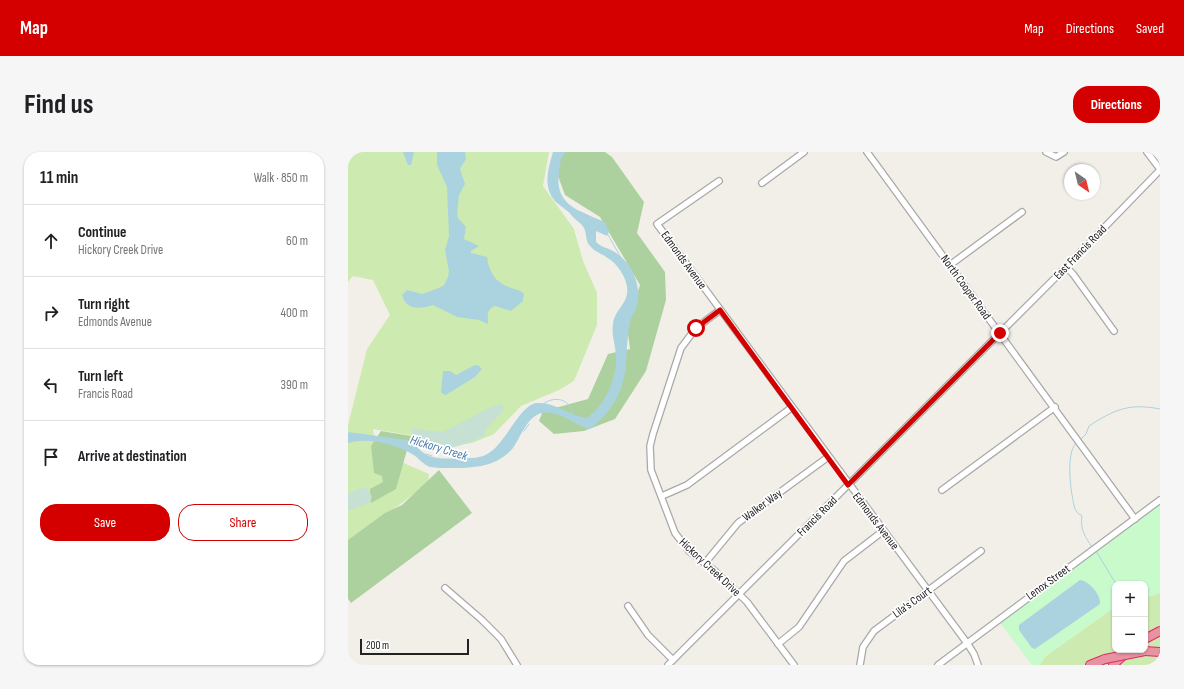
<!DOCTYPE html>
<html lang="en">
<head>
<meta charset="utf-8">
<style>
  :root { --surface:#fff; --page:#f6f6f6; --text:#202124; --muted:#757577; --line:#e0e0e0; --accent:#d40000 }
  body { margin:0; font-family:"Sofia Sans Condensed",sans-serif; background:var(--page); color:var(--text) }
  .controls { position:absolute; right:12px; bottom:12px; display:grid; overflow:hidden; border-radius:8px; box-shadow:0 1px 3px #0004 }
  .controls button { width:36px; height:36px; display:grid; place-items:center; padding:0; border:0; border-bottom:1px solid var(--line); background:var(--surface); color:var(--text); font:20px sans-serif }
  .compass { position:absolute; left:716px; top:12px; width:36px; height:36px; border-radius:50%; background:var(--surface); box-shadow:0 1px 3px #0004; rotate:145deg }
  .scale { position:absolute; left:12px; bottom:10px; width:109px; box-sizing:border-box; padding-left:4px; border:2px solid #222; border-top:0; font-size:11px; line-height:14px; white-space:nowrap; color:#222; -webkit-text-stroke:3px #fff; paint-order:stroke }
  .stop { position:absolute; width:12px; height:12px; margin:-9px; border:3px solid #d40000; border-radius:50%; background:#fff }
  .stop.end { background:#d40000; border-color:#fff; box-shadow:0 1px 4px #0008 }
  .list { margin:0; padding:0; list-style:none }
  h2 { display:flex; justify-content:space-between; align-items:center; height:52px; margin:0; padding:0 16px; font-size:17px }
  h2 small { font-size:13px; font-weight:400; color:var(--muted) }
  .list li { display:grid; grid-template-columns:26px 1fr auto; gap:12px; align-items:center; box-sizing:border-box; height:72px; padding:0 16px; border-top:1px solid var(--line) }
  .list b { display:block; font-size:15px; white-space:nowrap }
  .list p { margin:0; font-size:13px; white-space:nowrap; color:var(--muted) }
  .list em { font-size:13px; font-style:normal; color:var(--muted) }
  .actions { display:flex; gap:8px; padding:12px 16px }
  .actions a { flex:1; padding:9px 0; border:1px solid var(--accent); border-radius:16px; text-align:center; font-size:14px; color:var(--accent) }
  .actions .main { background:var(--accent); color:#fff }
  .icon { flex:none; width:22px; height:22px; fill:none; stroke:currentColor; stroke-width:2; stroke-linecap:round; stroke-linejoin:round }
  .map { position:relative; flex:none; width:812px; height:513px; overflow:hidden; border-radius:16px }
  header { display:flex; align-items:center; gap:24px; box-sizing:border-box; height:56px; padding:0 20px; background:var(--accent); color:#fff }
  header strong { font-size:19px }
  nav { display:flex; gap:22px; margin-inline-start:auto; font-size:14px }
  .intro { display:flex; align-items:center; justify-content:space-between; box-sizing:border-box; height:96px; padding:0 24px }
  h1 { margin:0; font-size:28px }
  .button { padding:10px 18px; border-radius:16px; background:var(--accent); color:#fff; font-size:14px; font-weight:700 }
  main { display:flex; gap:24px; padding:0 24px }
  aside { flex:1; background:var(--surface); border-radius:16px; box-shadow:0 1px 3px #0004 }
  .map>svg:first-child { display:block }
  .grass { fill:#cdebb0 }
  .forest { fill:#add19e }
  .wetland { fill:#c6e0d4 }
  .park { fill:#c8facc }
  .water { fill:#aad3df }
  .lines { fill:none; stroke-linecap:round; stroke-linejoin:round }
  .stream { stroke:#aad3df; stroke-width:1 }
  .minor-casing { stroke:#a9a9a9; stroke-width:8 }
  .highway-casing { stroke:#dc2a67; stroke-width:10 }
  .minor { stroke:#fff; stroke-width:5.5 }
  .highway { stroke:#e892a2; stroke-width:8 }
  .highway-bridge-casing { stroke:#dc2a67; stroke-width:10; stroke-linecap:butt }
  .highway-bridge { stroke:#e892a2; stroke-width:8 }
  .route { stroke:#d40000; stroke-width:5 }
  .labels { text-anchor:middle; stroke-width:3.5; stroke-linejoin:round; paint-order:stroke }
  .street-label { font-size:12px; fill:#222; stroke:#fff }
  .water-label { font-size:13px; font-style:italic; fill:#4a7aab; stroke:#fff }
</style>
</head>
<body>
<header>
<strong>Map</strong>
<nav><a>Map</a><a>Directions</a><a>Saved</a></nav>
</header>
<div class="intro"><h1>Find us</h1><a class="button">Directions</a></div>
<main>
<aside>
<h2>11 min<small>Walk · 850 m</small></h2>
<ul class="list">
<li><svg class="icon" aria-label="ahead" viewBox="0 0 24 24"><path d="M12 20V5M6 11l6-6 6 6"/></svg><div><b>Continue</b><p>Hickory Creek Drive</p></div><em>60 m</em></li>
<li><svg class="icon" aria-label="right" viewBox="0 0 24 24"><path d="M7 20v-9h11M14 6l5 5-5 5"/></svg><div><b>Turn right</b><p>Edmonds Avenue</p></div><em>400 m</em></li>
<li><svg class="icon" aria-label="left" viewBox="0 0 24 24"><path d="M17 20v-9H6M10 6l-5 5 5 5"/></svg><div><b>Turn left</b><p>Francis Road</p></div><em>390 m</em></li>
<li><svg class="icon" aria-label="arrive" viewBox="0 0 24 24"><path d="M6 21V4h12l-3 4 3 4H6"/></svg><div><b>Arrive at destination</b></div></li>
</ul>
<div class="actions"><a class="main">Save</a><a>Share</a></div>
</aside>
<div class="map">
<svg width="812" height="513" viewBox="0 0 812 513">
  <rect width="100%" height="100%" fill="#f2efe9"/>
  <g class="grass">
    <path d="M0,0H201L195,34L226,77L235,109L249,141V173L226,229L211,238L173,254L146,282L124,291L100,294L66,284L25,277L28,299L81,322L80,331L0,392V273L19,197L42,163L25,128L5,124L0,130Z"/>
    <path d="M812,441V513H691L698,504L767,455V498H797V446Z"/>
  </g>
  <g class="forest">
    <path d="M206,0H257L264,5L296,50L289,81L317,120L318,148L298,219L267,267L236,279L206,282L191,269L196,256H207L240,247L260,202L282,197L279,175L292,133L252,65L217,43L208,19Z"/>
    <path d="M33,279L63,284L48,337L23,351L22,337L35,330L34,324L26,321L23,294Z"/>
    <path d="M91,318L124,361L3,451L0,447V388L37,361L54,353Z"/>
  </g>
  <g class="wetland">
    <path d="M153,252L156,256C151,266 137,274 136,284C131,288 97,299 91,298C84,297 78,293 70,292C68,286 63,281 63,276L93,280L99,278L141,256Z"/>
    <path d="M18,335L24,345L21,351L0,359V342L7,338Z"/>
  </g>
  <path class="park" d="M812,352V441L797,446V432H767V455L698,504L691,513H684L652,471Z"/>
  <g class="water">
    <path d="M55,0H66L63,13H60Z"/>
    <path d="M89,0H117L118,7L112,17L117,32L111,43L109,62L110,66L118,75L116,87L131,94L123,99V101L139,105C141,120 147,130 161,135C167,138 172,137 176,142L175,149L163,159L147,154C138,157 140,164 140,172L131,168L109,165L85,153C74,157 58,159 54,143L59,138L74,142L91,136L96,133L100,125L101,119L97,98L101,84L99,35L89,13Z"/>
    <path d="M205,0H218C212,6 212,12 211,20C206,54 232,59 257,70L261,80L259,84L248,79V90C252,94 256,95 261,97C272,102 282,112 286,123C290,133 292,143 289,153C288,159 283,164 282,170C275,207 284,232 257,263C252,268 247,274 241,277C226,273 211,258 194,261C179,264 173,285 165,296C148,316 124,316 100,316C94,316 88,316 82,315C74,312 71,306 64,302C47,292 20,285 0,291V280L59,288C68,292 73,301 81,304C89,307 103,307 112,306C120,306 131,307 139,302C157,293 172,252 189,251C207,250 222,264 239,266C257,254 269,226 268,205C268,194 263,184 265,172C267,154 287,150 276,125C272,117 266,109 258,105C253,101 247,100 243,95C237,90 239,82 236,76C234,72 228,68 225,65C221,59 215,56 209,51C194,37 200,17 205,0Z"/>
    <path d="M127,213L131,214L134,217L127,225L101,241L98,243L93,241L95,219H102L108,223Z"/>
    <path d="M732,428C741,429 753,443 752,452L687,497L684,496L671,478V473Z"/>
  </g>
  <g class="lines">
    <g class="stream">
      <path d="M233,60L243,65"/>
      <path d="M259,81L272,104"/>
      <path d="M276,223L278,215"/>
      <path d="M195,252C207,243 223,247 225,263"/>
      <path d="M176,279L181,272"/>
      <path d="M733,287L738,282L741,274C767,257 782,251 812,257"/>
      <path d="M728,291C717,302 723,343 727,357C728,360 731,362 734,364C732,377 737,385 744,395"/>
      <path d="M78,302L84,304"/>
      <path d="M748,399L768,432"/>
    </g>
    <g class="minor-casing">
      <g id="minor">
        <path d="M519,0L787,367"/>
        <path d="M698,0L708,5L716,0"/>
        <path d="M799,0L812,17"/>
        <path d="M371,29L309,72L619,491L626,502L630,513"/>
        <path d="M414,31L456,0"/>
        <path d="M602,113L674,60"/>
        <path d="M718,115L725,122L766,179"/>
        <path d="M372,158L348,176L333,196L305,282L302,294L303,318L327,381L341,399L367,419L399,450L446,513"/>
        <path d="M594,338L707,255"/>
        <path d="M314,344L339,333L443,256"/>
        <path d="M357,411L390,371L480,305"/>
        <path d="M97,436L134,468L153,487L169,513"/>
        <path d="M280,454L300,483L325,508"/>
        <path d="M430,492L451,475L496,409L535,379"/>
        <path d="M320,513L718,115L812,18"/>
        <path d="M512,513L515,495L526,479L633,399"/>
        <path d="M590,513L812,348"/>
      </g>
    </g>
    <g class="highway-casing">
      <g id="highway">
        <path d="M797,487L812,479"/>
        <path d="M797,499L812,500"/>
        <path d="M742,513L757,507"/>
        <path d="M765,513L781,498"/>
      </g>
    </g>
    <use href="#minor" class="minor"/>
    <use href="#highway" class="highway"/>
    <g class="highway-bridge-casing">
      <path id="highway-bridge" d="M757,507L797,499"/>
    </g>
    <use href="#highway-bridge" class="highway-bridge"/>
  </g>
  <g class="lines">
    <path class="route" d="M348,176L372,158L500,333L652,181"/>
  </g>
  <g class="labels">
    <g class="street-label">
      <text transform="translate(732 100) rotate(-46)" y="4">East Francis Road</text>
      <text transform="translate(336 108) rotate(54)" y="4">Edmonds Avenue</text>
      <text transform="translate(618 135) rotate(54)" y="4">North Cooper Road</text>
      <text transform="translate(414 353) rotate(-36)" y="4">Walker Way</text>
      <text transform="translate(469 364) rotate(-45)" y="4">Francis Road</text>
      <text transform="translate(528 369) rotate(53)" y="4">Edmonds Avenue</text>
      <text transform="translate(362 415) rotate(43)" y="4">Hickory Creek Drive</text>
      <text transform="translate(700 430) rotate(-36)" y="4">Lenox Street</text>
      <text transform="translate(564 450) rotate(-36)" y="4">Lila's Court</text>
    </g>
    <g class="water-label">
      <text transform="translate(91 295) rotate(17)" y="5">Hickory Creek</text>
    </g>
  </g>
</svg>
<div class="controls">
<button>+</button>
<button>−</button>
</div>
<svg class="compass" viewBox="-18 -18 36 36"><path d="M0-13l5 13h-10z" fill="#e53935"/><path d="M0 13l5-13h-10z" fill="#757577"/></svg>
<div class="scale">200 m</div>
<div class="stop" style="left:348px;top:176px"></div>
<div class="stop end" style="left:652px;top:181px"></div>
</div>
</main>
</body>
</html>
